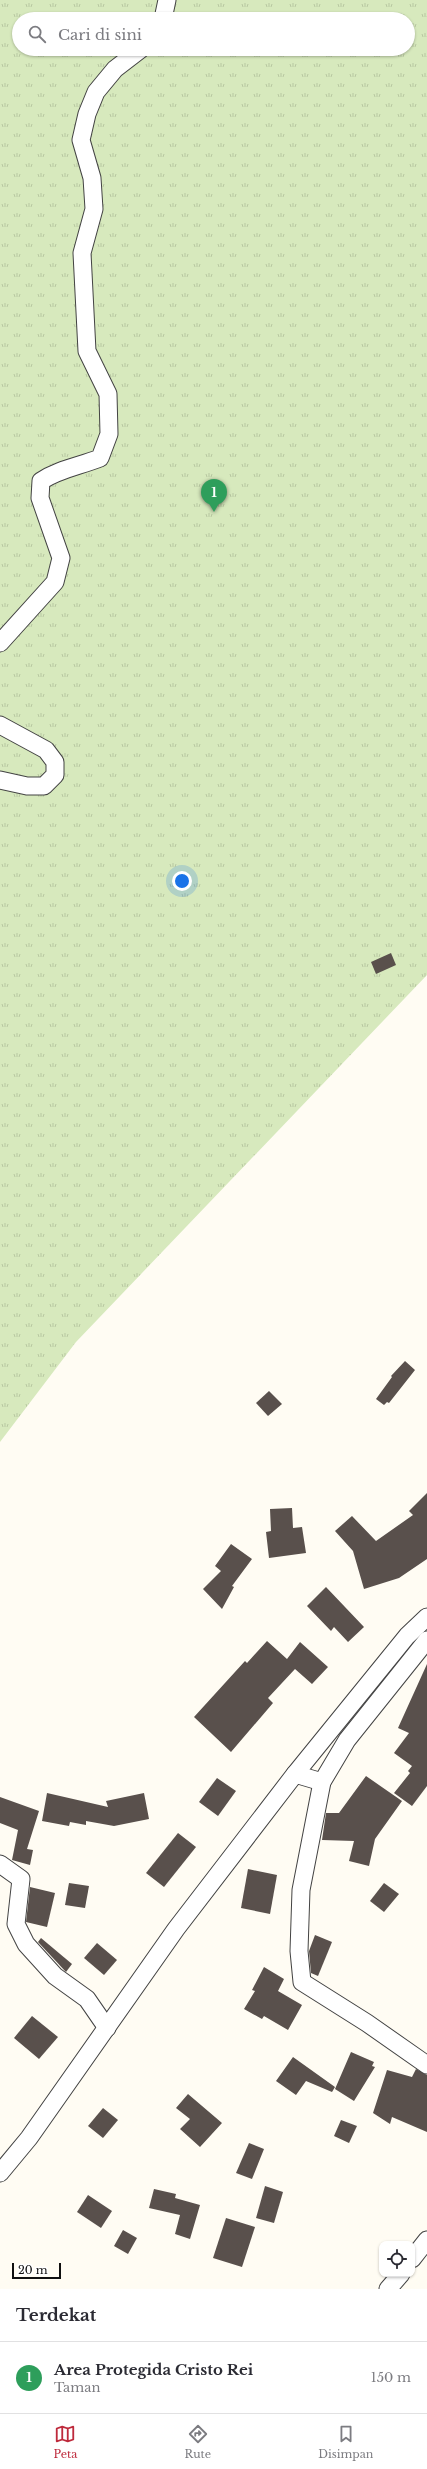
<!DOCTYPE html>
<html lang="id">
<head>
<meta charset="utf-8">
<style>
  :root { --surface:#fff; --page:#f2f2f3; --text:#2b2b33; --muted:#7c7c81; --line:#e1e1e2; --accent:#be2a3c }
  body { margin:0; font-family:"Libre Baskerville",serif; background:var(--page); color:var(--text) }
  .controls { position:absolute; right:12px; bottom:12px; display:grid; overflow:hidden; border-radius:8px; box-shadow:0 1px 3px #0004 }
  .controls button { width:36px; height:36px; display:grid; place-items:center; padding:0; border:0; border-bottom:1px solid var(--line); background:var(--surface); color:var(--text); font:20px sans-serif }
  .scale { position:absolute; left:12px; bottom:10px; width:49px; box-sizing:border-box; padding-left:4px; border:2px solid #101010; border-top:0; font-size:11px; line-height:14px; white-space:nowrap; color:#101010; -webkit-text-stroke:3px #fff; paint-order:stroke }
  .you { position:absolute; left:182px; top:881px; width:14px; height:14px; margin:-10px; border:3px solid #fff; border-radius:50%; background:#1a73e8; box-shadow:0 0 0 6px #1a73e833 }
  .badge { display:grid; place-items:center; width:26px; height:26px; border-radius:50%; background:var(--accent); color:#fff; font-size:13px; font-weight:700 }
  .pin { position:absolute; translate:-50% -33px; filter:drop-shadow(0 1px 2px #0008) }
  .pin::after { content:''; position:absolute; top:21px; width:14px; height:12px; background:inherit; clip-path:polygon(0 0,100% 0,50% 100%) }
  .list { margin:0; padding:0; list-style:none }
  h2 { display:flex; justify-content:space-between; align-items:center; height:52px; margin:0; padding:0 16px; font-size:17px }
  h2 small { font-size:13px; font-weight:400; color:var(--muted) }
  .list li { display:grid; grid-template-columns:26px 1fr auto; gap:12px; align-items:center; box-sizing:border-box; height:72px; padding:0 16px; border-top:1px solid var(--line) }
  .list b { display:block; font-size:15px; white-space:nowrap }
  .list p { margin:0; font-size:13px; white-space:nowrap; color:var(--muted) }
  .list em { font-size:13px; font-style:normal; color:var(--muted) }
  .icon { flex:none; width:22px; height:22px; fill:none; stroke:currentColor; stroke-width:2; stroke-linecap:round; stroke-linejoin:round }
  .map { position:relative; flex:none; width:427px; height:2289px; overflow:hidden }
  .search { position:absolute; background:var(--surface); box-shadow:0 1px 3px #0004; left:12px; right:12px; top:12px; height:44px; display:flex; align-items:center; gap:10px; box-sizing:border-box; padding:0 14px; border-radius:22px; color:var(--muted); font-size:15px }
  .sheet { height:124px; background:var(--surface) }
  nav { display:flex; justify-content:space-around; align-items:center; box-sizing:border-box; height:56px; border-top:1px solid var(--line); background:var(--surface); font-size:11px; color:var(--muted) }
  nav a { display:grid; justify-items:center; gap:2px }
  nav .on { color:var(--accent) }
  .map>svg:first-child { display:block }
  .park { fill:url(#park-tufts); fill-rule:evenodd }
  .building { fill:#59504c }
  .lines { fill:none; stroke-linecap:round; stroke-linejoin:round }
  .street-casing { stroke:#434343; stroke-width:19 }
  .street { stroke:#fff; stroke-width:17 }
</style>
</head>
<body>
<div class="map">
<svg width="427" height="2289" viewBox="0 0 427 2289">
  <defs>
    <pattern id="park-tufts" width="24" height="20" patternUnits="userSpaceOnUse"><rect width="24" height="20" fill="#d7e9bd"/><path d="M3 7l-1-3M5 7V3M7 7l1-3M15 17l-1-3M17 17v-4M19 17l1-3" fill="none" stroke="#b8c7a1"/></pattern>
  </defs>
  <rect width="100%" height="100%" fill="#fffcf3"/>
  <path class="park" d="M0,0H427V975L76,1342L0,1442ZM19,19H408V49H19Z"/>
  <g class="building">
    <path d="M391,953L396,965L376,974L371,962Z"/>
    <path d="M405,1361L415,1370L389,1403L387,1402L384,1405L376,1399L392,1377L391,1376Z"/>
    <path d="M269,1391L282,1404L268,1416L256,1403Z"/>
    <path d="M427,1493V1559L399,1578L364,1589L353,1551L335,1531L352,1516L376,1541L413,1515L409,1511Z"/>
    <path d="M292,1508L293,1528L302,1527L306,1553L269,1558L266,1532L271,1531L270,1509Z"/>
    <path d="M231,1544L252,1559L232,1586L234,1587L222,1609L203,1589L221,1571L215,1566Z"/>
    <path d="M326,1587L364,1627L348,1642L334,1627L331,1631L307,1606Z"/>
    <path d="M267,1641L287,1659L300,1642L328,1667L312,1684L295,1669L268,1698L273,1703L231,1752L194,1717L245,1661L247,1663Z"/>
    <path d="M427,1664V1786L412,1806L394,1793L410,1773L408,1771L412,1766L394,1753L409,1733L398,1728Z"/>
    <path d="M366,1776L402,1801L375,1839L369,1866L349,1861L354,1841L322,1840L326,1813H339Z"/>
    <path d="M217,1778L236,1791L218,1816L199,1802Z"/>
    <path d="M47,1793L108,1807L106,1801L144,1793L149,1819L114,1826L86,1821V1825L70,1822L69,1826L42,1821Z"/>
    <path d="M0,1797L39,1811L27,1849L33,1850L30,1865L12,1860L18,1830L0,1823Z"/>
    <path d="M178,1833L196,1847L164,1887L146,1873Z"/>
    <path d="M248,1869L277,1875L270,1914L241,1908Z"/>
    <path d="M69,1883L89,1886L85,1908L65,1905Z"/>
    <path d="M384,1883L399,1894L384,1912L370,1901Z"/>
    <path d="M30,1887L55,1893L47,1927L26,1922Z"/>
    <path d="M315,1935L332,1942L318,1976L311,1973L309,1951Z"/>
    <path d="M41,1938L72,1964L66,1972L38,1942Z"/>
    <path d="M97,1943L117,1960L104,1975L84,1958Z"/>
    <path d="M264,1967L284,1979L278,1991L302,2005L288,2030L264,2016L262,2019L244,2009L255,1991L252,1990Z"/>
    <path d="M32,2016L58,2037L39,2059L14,2038Z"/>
    <path d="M351,2052L374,2062L372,2066L375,2067L354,2101L335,2089Z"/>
    <path d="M293,2057L335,2087L332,2092L306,2081L296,2095L276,2081Z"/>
    <path d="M416,2069L427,2075V2132L392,2117L390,2124L373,2113L387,2070L412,2077Z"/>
    <path d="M188,2094L222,2123L200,2147L180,2129L190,2119L176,2108Z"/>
    <path d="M103,2108L118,2120L103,2138L88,2126Z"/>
    <path d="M341,2120L357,2126L349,2143L334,2136Z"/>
    <path d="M249,2143L264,2149L252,2179L236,2173Z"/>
    <path d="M265,2186L283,2192L274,2223L256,2218Z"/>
    <path d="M154,2189L176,2194L175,2198L200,2205L190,2239L175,2234L180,2215L149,2208Z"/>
    <path d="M88,2195L112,2211L101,2228L77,2212Z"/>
    <path d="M226,2218L255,2227L242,2267L213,2258Z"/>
    <path d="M123,2230L137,2238L128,2254L114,2246Z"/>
  </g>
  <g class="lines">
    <g class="street-casing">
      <g id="street">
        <path d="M163,19L167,0"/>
        <path d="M0,643L55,582L61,558L40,498L41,481C59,469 80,466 100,458L109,434L108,394L87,351L82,253L94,209L92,178L81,140L87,114L96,92L115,69L141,49"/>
        <path d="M0,725L46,750L55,762V775L44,786H27L0,780"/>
        <path d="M427,1640L347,1740L322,1782L301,1890L299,1951L302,1982L367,2023L427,2065"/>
        <path d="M295,1774L407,1636L427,1617"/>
        <path d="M0,1864L21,1879L16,1924L26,1944L55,1976L87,1999L107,2028"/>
        <path d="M0,2173L29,2138L176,1929L295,1774L322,1782"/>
        <path d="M412,2259L427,2240"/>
        <path d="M388,2289L401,2274"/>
      </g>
    </g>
    <use href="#street" class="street"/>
  </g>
</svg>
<div class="controls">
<button><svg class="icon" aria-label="locate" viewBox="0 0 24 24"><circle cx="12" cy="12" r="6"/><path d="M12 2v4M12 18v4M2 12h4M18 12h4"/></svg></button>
</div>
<div class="scale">20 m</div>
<div class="you"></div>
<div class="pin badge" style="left:214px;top:512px;background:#2e9e5b">1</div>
<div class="search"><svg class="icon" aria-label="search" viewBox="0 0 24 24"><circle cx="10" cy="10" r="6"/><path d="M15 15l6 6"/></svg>Cari di sini</div>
</div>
<section class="sheet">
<h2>Terdekat<small></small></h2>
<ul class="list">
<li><span class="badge" style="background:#2e9e5b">1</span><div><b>Area Protegida Cristo Rei</b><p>Taman</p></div><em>150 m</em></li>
</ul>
</section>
<nav>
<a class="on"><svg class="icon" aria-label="map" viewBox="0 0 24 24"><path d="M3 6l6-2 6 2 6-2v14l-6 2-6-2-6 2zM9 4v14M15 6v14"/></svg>Peta</a>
<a><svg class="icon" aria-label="directions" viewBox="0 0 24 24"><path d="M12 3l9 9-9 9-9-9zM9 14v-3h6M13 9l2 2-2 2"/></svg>Rute</a>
<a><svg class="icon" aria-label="saved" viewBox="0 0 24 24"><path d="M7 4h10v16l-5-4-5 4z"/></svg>Disimpan</a>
</nav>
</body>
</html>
